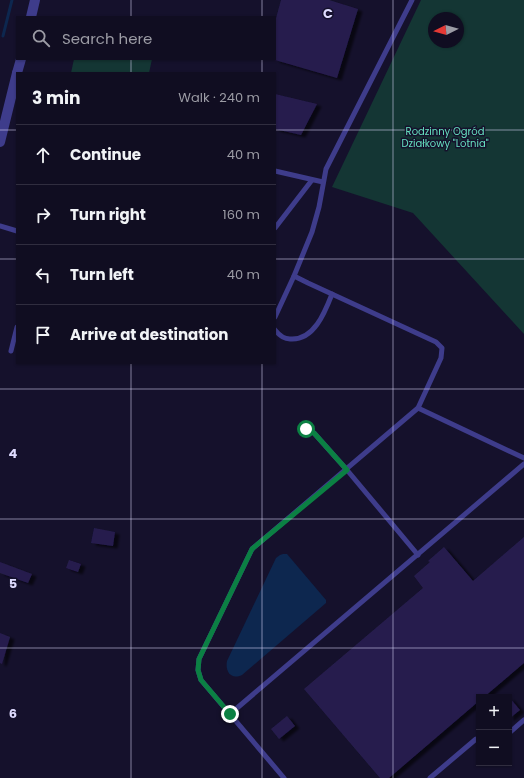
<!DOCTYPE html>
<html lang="en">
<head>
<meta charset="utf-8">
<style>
  :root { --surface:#100d21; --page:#19162a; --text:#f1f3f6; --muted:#9c9ca5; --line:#302d3f }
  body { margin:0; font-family:Poppins,sans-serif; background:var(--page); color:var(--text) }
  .controls { position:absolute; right:12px; bottom:12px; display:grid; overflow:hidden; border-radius:0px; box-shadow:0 1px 3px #0004 }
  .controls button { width:36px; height:36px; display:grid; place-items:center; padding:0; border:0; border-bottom:1px solid var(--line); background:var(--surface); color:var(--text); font:20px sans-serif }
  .compass { position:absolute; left:428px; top:12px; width:36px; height:36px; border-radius:50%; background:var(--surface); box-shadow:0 1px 3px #0004; rotate:265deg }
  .stop { position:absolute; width:12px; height:12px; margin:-9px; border:3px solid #0b8043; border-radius:50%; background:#fff }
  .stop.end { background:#0b8043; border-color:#fff; box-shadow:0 1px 4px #0008 }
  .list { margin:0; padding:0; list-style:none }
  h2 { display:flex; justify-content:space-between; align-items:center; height:52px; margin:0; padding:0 16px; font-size:17px }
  h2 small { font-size:13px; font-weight:400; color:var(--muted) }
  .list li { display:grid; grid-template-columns:26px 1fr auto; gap:12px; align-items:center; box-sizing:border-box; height:60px; padding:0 16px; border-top:1px solid var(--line) }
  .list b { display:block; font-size:15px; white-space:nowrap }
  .list em { font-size:13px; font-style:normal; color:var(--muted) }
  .icon { flex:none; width:22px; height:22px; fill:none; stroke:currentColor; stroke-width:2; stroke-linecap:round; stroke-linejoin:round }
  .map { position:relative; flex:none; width:524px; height:778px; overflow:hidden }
  .search { position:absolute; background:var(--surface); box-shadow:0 1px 3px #0004; left:16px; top:16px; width:260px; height:44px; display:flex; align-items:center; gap:10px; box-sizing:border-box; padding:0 14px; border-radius:0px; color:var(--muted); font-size:15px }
  .panel { position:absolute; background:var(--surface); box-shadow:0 1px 3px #0004; left:16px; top:72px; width:260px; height:292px; border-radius:0px }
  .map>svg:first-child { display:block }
  .green { fill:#143634; fill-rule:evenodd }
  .water { fill:#0d274f }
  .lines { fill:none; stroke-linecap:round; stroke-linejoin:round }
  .stream { stroke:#0d274f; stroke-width:3 }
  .building { fill:#261d4d; filter:url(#shadow) }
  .lane { stroke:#3e3c8b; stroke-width:5 }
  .street { stroke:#3e3c8b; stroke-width:10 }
  .route { stroke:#0b8043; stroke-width:5 }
  .grid { fill:none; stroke:#dfdcff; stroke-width:1; stroke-opacity:0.55 }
  .labels { text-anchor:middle; stroke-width:3; stroke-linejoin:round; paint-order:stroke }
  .park-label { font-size:10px; fill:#66e1c0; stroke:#15112c }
  .grid-label { font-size:13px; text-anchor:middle; font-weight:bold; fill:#dfdcff; stroke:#15112c; stroke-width:3; stroke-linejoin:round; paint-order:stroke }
</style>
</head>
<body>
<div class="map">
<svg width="524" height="778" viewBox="0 0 524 778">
  <defs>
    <filter id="shadow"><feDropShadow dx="4.5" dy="2.5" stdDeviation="1" flood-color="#0009"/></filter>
  </defs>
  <rect width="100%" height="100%" fill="#15112c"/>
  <g class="green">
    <path d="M421,0H524V334L413,213L332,187ZM434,18H458V42H434Z"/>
    <path d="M74,59H152L149,73H71Z"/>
  </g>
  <path class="water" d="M283,554H287L326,600V603L242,675C231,680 225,672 227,661L276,558L280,555Z"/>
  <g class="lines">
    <path class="stream" d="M3,36L12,0"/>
  </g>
  <g class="building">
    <path d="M281,0H329L358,9L337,78L275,60V22Z"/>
    <path d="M275,94L317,104L301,135L275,129Z"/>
    <path d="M94,528L115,532L113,546L91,543Z"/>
    <path d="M524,537V663L484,697H479V701L389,778H380L304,689L423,588L414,576L430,562L428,561L444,547L473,581Z"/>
    <path d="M69,560L81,564L78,572L66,568Z"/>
    <path d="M0,562L32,574L28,583L0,573Z"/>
    <path d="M0,633L10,637L2,664L0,663Z"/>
    <path d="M509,697L520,710L509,719Z"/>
    <path d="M287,716L295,726L279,739L271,729Z"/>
  </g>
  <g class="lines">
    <g class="lane">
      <path d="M275,171L323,182"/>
      <path d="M0,226L17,231"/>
      <path d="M275,228L312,180"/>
      <path d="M275,317L294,276L312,232L319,207L326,169L412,0"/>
      <path d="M275,330C279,335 283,339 290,339C314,341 325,312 332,294"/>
      <path d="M11,351L17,327"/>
      <path d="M418,408L524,458"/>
      <path d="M306,429L314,433L347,470L418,555"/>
      <path d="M230,714L524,464"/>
      <path d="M509,733L524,720"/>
      <path d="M284,778L201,680L198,670L199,659L252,549L418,408L441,358L442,348L436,342L308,283L294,276"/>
      <path d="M430,778L476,739H479"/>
    </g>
    <g class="street">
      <path d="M31,17L35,0"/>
      <path d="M17,73L21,59"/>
      <path d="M0,142L17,73"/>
    </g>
  </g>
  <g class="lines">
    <path class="route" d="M230,714L201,680L198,670L199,659L252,549L347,470L314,433L306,429"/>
  </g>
  <path class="grid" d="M131,0V17M262,0V17M393,0V778M131,59V73M262,59V73M0,130H17M275,130H524M0,259H17M275,259H524M131,363V778M262,363V778M0,389H524M0,519H524M0,648H524"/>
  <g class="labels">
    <g class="park-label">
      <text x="445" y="135">Rodzinny Ogród<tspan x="445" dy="12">Działkowy "Lotnia"</tspan></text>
    </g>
  </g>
  <g class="grid-label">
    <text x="328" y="18">C</text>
    <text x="13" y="458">4</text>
    <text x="13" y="588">5</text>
    <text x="13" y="718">6</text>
  </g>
</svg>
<div class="controls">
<button>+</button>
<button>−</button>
</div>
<svg class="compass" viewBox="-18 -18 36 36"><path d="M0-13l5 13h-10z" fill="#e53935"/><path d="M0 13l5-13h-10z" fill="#9c9ca5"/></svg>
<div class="stop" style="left:306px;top:429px"></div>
<div class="stop end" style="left:230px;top:714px"></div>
<div class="search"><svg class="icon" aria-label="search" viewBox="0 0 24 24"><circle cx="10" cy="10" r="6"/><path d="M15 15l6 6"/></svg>Search here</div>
<section class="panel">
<h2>3 min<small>Walk · 240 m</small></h2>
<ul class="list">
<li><svg class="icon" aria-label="ahead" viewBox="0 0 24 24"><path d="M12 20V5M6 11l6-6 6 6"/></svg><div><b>Continue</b></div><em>40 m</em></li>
<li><svg class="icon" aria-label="right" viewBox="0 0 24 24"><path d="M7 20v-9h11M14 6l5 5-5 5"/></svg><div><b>Turn right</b></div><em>160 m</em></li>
<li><svg class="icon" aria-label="left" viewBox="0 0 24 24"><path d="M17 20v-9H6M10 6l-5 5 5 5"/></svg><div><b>Turn left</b></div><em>40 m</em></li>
<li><svg class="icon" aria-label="arrive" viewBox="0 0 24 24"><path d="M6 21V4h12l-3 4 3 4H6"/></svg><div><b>Arrive at destination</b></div></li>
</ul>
</section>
</div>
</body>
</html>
